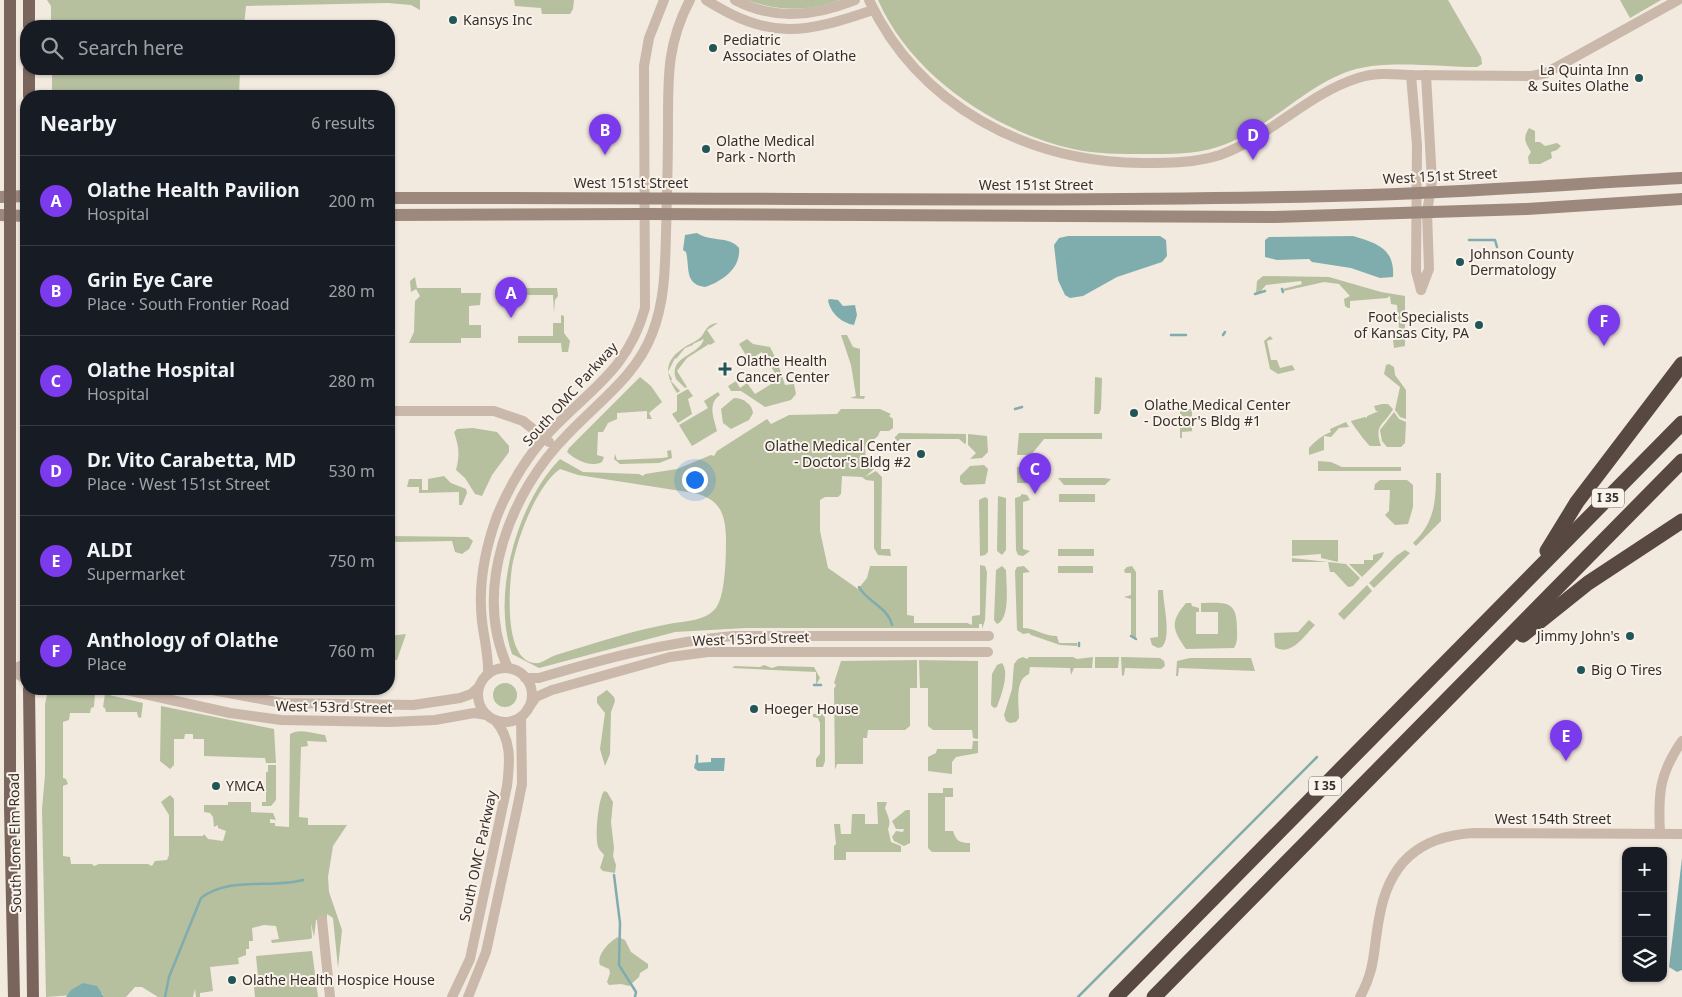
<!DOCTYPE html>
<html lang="en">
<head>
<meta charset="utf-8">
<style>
  :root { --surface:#171b24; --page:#20242c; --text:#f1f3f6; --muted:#9ea1a6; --line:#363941; --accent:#7c3aed }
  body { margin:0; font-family:"Noto Sans",sans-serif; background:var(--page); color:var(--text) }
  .controls { position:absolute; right:15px; bottom:15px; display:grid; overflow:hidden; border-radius:10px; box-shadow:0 1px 4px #0004 }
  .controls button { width:45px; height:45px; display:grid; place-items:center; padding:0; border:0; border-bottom:1px solid var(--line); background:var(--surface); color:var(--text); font:25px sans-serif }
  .you { position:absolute; left:694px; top:479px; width:18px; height:18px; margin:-12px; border:4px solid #fff; border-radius:50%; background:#1a73e8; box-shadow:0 0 0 8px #1a73e833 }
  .badge { display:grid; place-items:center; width:32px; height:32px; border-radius:50%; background:var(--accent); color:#fff; font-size:16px; font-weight:700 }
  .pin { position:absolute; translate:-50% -41px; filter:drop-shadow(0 1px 2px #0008) }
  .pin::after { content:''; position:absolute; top:26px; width:18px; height:15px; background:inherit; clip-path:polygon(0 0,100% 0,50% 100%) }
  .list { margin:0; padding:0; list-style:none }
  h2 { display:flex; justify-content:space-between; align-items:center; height:65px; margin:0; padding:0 20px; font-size:21px }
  h2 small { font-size:16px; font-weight:400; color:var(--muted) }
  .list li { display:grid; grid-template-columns:32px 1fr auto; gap:15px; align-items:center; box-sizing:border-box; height:90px; padding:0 20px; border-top:1px solid var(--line) }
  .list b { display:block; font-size:19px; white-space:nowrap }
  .list p { margin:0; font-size:16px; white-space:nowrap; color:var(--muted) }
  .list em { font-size:16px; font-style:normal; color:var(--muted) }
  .icon { flex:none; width:28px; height:28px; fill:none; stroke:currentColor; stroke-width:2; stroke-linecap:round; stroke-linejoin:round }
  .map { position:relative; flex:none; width:1682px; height:997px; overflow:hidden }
  .search { position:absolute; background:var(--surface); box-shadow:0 1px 4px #0004; left:20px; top:20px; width:375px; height:55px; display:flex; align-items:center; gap:12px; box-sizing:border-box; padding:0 18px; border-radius:20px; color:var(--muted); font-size:19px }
  .panel { position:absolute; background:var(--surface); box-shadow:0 1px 4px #0004; left:20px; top:90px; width:375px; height:605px; border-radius:20px }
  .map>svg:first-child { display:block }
  .green { fill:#b6c09f; fill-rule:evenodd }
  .water { fill:#7fadae }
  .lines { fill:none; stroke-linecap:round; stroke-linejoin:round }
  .stream { stroke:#7fadae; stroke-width:2.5 }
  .street { stroke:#cab8ab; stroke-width:10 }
  .secondary { stroke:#9d887d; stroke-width:12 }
  .primary { stroke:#79655c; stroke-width:12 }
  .highway { stroke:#584842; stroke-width:15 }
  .poi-dot { fill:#215558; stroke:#f9f3eb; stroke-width:2 }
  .labels { text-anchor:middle; stroke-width:4; stroke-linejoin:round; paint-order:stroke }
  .shield { fill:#f9f3eb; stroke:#726964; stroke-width:1 }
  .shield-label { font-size:12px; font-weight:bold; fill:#382e2a }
  .poi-label { font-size:14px; fill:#382e2a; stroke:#f9f3eb; text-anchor:start }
  .street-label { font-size:14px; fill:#382e2a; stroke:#f9f3eb }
</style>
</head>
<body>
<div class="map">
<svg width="1682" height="997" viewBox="0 0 1682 997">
  <rect width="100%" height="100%" fill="#f2e9df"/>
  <g class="green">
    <path d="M47,0H420V10L411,5L388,3L246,6L244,26H51V6Z"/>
    <path d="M514,0H574L573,9L570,14H542L541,8L515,6Z"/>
    <path d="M746,0H840C808,12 778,11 746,0Z"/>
    <path d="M878,0H1448L1481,57L1482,64L1477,67C1442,67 1389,60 1356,69C1309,82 1272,126 1226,144C1199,155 1172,154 1144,154C1120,154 1096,154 1073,149C994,131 911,75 878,0Z"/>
    <path d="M1620,0H1661L1630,18Z"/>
    <path d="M52,69H240L239,96H52Z"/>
    <path d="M1529,128L1535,131V142H1540L1545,146L1557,143L1561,146L1557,150L1551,152L1552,158L1540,164H1529L1528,157L1531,152C1526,143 1522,139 1529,128Z"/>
    <path d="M1263,276L1329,277L1381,292L1405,296V346L1394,348L1393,339L1400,337L1397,305L1391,304L1390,296L1387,298L1350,301V308H1348L1345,306L1344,299L1350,296L1339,284L1324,282L1284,291L1283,289L1302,284L1301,281L1266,285L1260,292L1256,293L1257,281Z"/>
    <path d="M415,277L417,288H461V293H481L480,305L469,306V325H481V338H461V343H409L414,332L415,301L420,296L416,289L411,292L410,281Z"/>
    <path d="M518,288H557L558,296L555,300L554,313L553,295H518Z"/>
    <path d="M561,315L564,316V333L570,341L568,352H562L561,343H518V336H553V323H561Z"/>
    <path d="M718,323L707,330L715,342L710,345L709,344L687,358L677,371L687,387L685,388L676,379C668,356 699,356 704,339L693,344V345L685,348L676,359L675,358L668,372L672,379L671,381L680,391L677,393C663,371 665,359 688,345C692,343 698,340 701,337C707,329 707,324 718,323Z"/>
    <path d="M841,335H847L853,347L860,349V396H865L864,399L850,398L856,396L851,365Z"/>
    <path d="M1270,336L1273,339L1267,341L1271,360H1277L1280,368L1292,365L1295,370L1278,374L1270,369L1264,341Z"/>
    <path d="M747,339L753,344L770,347L777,361L768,362L762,352L749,360L739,344Z"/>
    <path d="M769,364H778L785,385L794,384L796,394L791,400L765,407L741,391H731L728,386L736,381L740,388L747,383L755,394L779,379Z"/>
    <path d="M1386,365L1389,364L1394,367L1395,375L1406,390V419L1400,417L1395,410L1400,387L1384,374Z"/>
    <path d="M640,377L651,386L662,402L649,413L652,419H647V411L617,413V419L608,423L603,432H598L597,455L604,457L602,462C590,468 576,460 567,452L569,448Z"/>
    <path d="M1095,377L1102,378L1101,409L1099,414H1094Z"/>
    <path d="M688,389L693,396L688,399L692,414L678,423L672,414L677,411V395Z"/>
    <path d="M718,392L720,395C707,404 714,418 717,431L692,446L679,425L708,408L704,401Z"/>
    <path d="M734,398C743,398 752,404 753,413L749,420L731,429L723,423L721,409Z"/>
    <path d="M1382,404H1388L1393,409C1383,427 1374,423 1381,446H1370C1368,445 1352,424 1351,421L1365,417L1367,418V416L1379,411H1376L1374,406Z"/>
    <path d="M841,409H880L891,414L889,416L893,419V428L889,431H880L878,436L865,447L866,461L874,469L865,477L876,471L882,477L881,549H890L891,556L878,555L874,548V481L866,480L862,477L842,476L841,494L838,497H825L820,500V531L828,568L858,589L867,578L870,566H907V615L914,616V623H967L972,625V616L980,615V565L985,566L987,572L985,620L982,629V624H979V628H746L675,632L539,668L512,654C491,595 517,503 560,459L583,472L639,474L643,476L645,474L677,469L711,455L714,456L717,451L767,419L771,424L789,415L837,414ZM560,469L578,475L694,493C719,499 725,512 726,537C726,554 726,594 716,608C706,620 689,621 674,623C634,630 595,643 556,655C550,657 545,661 539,663C503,667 509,589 512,567C517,539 536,486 560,469Z"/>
    <path d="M1180,409H1192V431H1194L1182,432V438H1180Z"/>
    <path d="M1394,412L1399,419L1406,422L1405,443L1401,447H1387L1382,441L1380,430Z"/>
    <path d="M1346,422L1349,427L1339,428L1331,437L1324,436V450L1309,455V448C1315,441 1323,435 1331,432L1330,429Z"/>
    <path d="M473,428L497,432L509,446V452L492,475L482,496L475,494L465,478L456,470C460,455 459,447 454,432L457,429Z"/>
    <path d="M899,433L966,434V443L965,444L959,439H900L895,444V437Z"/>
    <path d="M1019,433H1102V439H1044L1031,455H1017Z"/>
    <path d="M968,434L987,436L988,452L982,458L970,459L976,453L968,445Z"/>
    <path d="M671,450L672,458L659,463L620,464L614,459L615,454L617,460L662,458L668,457L667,451Z"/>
    <path d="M1318,461L1331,462L1342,467H1401V471H1318Z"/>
    <path d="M984,465L988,469L985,484L964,485L960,482V476L970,466Z"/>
    <path d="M1030,465L1037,469L1027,483H1017V467Z"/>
    <path d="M1436,473H1441V521L1416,546L1413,543C1435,522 1436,501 1436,473Z"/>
    <path d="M444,476L451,483L466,489L467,493L462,505H459V492L419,493V487H407L409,479H422V490H428V479Z"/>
    <path d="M1058,478H1104L1111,479L1105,485H1064Z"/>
    <path d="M1380,480H1407L1413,485V507L1408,524L1395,525L1385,515L1389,511L1390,490H1374L1375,484Z"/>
    <path d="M1021,494L1027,495L1030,500L1023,502V549L1030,551L1023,556L1018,555L1016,550L1015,498L1021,496Z"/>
    <rect x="1059" y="494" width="36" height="8"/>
    <path d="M998,496L1006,498V550L1002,555L997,551Z"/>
    <path d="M985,497L988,499V552L985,555L980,556L979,500Z"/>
    <path d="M389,536L468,537L473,541L469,549L462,554L455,552L452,541L398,542L389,541Z"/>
    <path d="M1292,540H1338V562L1321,558V554L1292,556Z"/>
    <rect x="1058" y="549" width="36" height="7"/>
    <path d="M1405,550L1410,553L1374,588L1369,583L1396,556Z"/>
    <path d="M1384,552L1382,557L1362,577L1349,564H1364V560H1373V555Z"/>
    <path d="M1292,558L1346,564L1360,578L1353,586L1348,587L1334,572H1330L1328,562H1292Z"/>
    <path d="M1002,566L1006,570C1006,583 1011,619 997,624L994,620L996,570Z"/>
    <path d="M1024,566L1030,572L1023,573V628C1035,628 1043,636 1057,636L1059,643H1077V646L1060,645L1031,635L1029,633L1023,634L1017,630L1015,571L1017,567Z"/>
    <rect x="1058" y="566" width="35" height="7"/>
    <path d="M1132,566L1136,572V638L1131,636V599L1124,597L1131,595V573H1125L1124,570L1127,567Z"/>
    <path d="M1367,585L1372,591L1344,620L1338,614Z"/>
    <path d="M1158,590H1163C1163,604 1172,637 1162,647L1158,648L1152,645L1150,638L1158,637Z"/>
    <path d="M1186,603H1191L1192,606L1199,608V612H1196V634H1218V612H1201V603C1225,603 1237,599 1237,629C1237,635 1238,642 1234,648L1186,649C1172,629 1170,622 1186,603Z"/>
    <path d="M1309,620L1315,625C1304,636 1291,657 1275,647L1274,633L1298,632Z"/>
    <path d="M406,634L397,660H389V636Z"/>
    <path d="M1023,657L1027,659L1029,657H1073L1077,659L1093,657L1092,668H1074L1071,675L1070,668L1030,667L1029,674C1014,680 1019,704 1019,718L1016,722L1010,723L1006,721L1004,715L1012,689L1014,664L1018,659Z"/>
    <path d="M1095,657H1119L1118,668H1095Z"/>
    <path d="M1121,657L1160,658L1164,661L1165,666L1161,669L1125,668L1124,675L1122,676Z"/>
    <path d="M1190,658H1251L1255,671L1179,668L1178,676H1176L1177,661Z"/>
    <path d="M917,660V688H910V726L905,730H868L867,738H863V764H837L835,770L834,689L836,685L834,683L841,661Z"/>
    <path d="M919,660L978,661V739L973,738L972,730H933L928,726V688H920Z"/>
    <path d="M1002,663C1010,673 1001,696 997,707L994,708L991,705L992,674L997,665Z"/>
    <path d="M764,665L772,668L778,666L814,667L820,678L816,685V672L732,668L735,666L760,667Z"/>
    <circle cx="505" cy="695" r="12"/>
    <path d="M57,690L95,693L94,707L91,708L90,713H70L69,720L63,722V778L66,779L68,784L63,786V856L70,857L71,864H92L94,866L99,864H148L152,866L155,861L167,860L169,855V815L161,802L170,795L174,799V836H203L204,834L208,839L223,841L226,831L218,828V825L214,827L213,817L210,813L204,812V805H228V802H251V812L273,813L276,820L270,819V823H275V826L289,827L290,734C301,728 312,734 325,735L327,742L307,741L308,746L301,747L299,817L308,818V825H347L333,846L328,877L329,892L342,930L338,968L333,918L327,914V919L316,920L314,937L311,923L312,938L310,939L272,943L271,940L279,939L276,926L264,925L252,928L253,941H249V949H246V955L238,958L239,964L210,967L213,991L200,993V997H196L195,989L193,997H158L142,987H135L126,997H104L102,993L46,997L42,809L45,775V704L47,695Z"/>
    <path d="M607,690L614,697L615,701L611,712L610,754L605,766L600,749L605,713L597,703V697Z"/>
    <path d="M105,694L143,703L141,718L138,717L137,712H106L105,708L103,707Z"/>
    <path d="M161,706L274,729L276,763H266L265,758L204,756V739H193V734H185L184,739H174V765L170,769L160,761Z"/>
    <path d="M813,714H823L825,718V761L823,767H816V759L820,754V723L818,718L813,717Z"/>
    <path d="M973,741H978V753L956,757L952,762V774L928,771V757L936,753L937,749H972Z"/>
    <path d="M268,765H276V800L271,806H262V802H266V772H268Z"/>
    <path d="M943,788H953V797H945V831H953C956,841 960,843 970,843V852H932L928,848V793H943Z"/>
    <path d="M604,791L607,792L613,802L611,822L614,848L613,856L616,865L615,873L603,871L600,868L604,855C603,853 601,852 599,849C594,841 598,799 604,791Z"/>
    <path d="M877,802H887L885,808C887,815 892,821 888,829L891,842L901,846V852H846V860H834V846L836,844L834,824H840L841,834H851L852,814H865V824H878Z"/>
    <path d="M906,810H910V843L904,846L894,841L892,837L896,831L903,832L904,829H896L892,821Z"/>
    <path d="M618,937L625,940L631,952L648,964V968L640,973L639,977L629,986L621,984L609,985L607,982L610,973L609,969L600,965C596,955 610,941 618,937Z"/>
    <path d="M312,951L318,997H255L253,977H258L256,956Z"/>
  </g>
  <g class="water">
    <path d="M697,233C710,242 730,236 739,248C741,268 723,281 705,287C684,284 690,268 686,252L683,250L685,235Z"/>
    <path d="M1068,236H1160L1166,240L1167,256L1162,262L1117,277L1083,296L1070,298L1065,295L1058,280L1054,245L1059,238Z"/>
    <path d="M1353,236C1376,243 1395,248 1393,277L1380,278L1351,268L1312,262L1309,259L1277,260L1265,257V240L1269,237Z"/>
    <path d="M830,299L838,300L843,306L855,305L857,315L854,325C842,323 830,313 828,300Z"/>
    <path d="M711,758H725L724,771H698L694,768L695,763L711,762Z"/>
    <path d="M1682,858V970L1677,972L1669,967Z"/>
    <path d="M83,983L97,986L104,997H66L71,990Z"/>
  </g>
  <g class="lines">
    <g class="stream">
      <path d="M1469,240H1495L1497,247"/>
      <path d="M1282,289L1283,292"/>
      <path d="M1255,294L1265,291"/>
      <path d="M1171,335H1186"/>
      <path d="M1223,335L1225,332"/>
      <path d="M1015,409L1022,407"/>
      <path d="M859,587C867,602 888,607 892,625"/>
      <path d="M1131,636L1136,639"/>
      <path d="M1079,646V643"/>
      <path d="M814,685H821"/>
      <path d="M697,763V756"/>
      <path d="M614,875L620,923L619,965L636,992L635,997"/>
      <path d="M165,997L169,977L201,898C229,876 270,889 303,880"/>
      <path d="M1078,997L1317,757"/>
    </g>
    <g class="street">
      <path d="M706,0C771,41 805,33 873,10"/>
      <path d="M735,0C775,21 814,16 855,0"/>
      <path d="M869,0C919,106 1027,162 1142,163C1168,163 1195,163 1220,155C1270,137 1307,94 1358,78C1375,72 1393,74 1411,75C1451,75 1491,76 1532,76L1546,73L1678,0"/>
      <path d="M1411,75L1417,145L1416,271L1421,290"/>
      <path d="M1421,290L1429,269L1427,212L1432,181L1426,75"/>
      <path d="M389,411H494L523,421L549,442"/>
      <path d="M508,668C472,589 510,492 568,434C598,402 636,376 652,334C665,301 665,268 666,234C667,197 668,161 668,124C668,78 667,43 690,0"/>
      <circle cx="505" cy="695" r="27"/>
      <path d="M10,670L26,679"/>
      <path d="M10,670L26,664"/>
      <path d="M488,674C489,656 484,639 482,621C478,586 485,549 497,516C508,489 525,460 544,438C586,391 627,373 645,308L644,66L649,38L664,0"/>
      <path d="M525,678H539C603,659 666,642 733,636H989"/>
      <path d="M122,689L230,713L281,720L390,722L435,720L474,713L487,715"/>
      <path d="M207,689L282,703L413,705L460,698L471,694L479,687"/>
      <path d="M527,710L536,697L552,690L670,657L708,652H988"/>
      <path d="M1660,833C1658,794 1659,774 1682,741"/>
      <path d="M322,920L330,997"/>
      <path d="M452,997L470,959L507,786C510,761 512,740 495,720"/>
      <path d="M468,997L486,952L517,809L522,784L521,717"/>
      <path d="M1360,997C1376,968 1373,950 1379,919C1388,864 1418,836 1474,833L1682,834"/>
    </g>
    <g class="secondary">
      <path d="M0,197L26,196"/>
      <path d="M389,198C703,197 1017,203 1331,196C1448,194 1565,184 1682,178"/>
      <path d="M0,215L26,216"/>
      <path d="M389,215L645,214L1275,217L1527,209L1682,199"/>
    </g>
    <g class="primary">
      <path d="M10,0V807L14,997"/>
      <path d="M29,26V0"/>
      <path d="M29,69V96"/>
      <path d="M29,689L33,997"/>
    </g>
    <g class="highway">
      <path d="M1547,551L1577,502L1682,364"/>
      <path d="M1523,635L1588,583L1682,521"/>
      <path d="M1116,997L1682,423"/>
      <path d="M1154,997L1682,461"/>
    </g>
  </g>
  <g class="poi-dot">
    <circle cx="453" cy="20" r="5"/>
    <circle cx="713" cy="48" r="5"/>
    <circle cx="1639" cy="78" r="5"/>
    <circle cx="706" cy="149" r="5"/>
    <circle cx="1460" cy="262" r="5"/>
    <circle cx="1479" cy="325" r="5"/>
    <path d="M722.5 361.5h5v5h5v5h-5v5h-5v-5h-5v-5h5z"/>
    <circle cx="1134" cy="413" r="5"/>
    <circle cx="921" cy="454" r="5"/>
    <circle cx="1630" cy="636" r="5"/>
    <circle cx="1581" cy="670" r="5"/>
    <circle cx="754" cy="709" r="5"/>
    <circle cx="216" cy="786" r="5"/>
    <circle cx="232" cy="980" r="5"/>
  </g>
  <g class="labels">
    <g class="shield">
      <rect x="1592" y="488.5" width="32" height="19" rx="4"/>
      <rect x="1309" y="776.5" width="32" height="19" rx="4"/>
    </g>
    <g class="shield-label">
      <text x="1608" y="502">I 35</text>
      <text x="1325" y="790">I 35</text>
    </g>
    <g class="poi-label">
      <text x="463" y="25">Kansys Inc</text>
      <text x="723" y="45">Pediatric<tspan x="723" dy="16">Associates of Olathe</tspan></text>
      <text x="1629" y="75" text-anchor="end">La Quinta Inn<tspan x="1629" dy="16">&amp; Suites Olathe</tspan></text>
      <text x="716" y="146">Olathe Medical<tspan x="716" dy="16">Park - North</tspan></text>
      <text x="1470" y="259">Johnson County<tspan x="1470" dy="16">Dermatology</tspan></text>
      <text x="1469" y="322" text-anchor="end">Foot Specialists<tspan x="1469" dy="16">of Kansas City, PA</tspan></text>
      <text x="736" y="366">Olathe Health<tspan x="736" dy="16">Cancer Center</tspan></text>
      <text x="1144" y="410">Olathe Medical Center<tspan x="1144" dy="16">- Doctor's Bldg #1</tspan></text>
      <text x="911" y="451" text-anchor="end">Olathe Medical Center<tspan x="911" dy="16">- Doctor's Bldg #2</tspan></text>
      <text x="1620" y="641" text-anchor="end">Jimmy John's</text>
      <text x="1591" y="675">Big O Tires</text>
      <text x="764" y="714">Hoeger House</text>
      <text x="226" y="791">YMCA</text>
      <text x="242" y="985">Olathe Health Hospice House</text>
    </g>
    <g class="street-label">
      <text transform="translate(1440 176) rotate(-3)" y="5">West 151st Street</text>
      <text x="631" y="188">West 151st Street</text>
      <text x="1036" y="190">West 151st Street</text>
      <text transform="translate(570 394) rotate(-48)" y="5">South OMC Parkway</text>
      <text transform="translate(751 639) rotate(-2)" y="5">West 153rd Street</text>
      <text transform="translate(334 707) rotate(1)" y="5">West 153rd Street</text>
      <text x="1553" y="824">West 154th Street</text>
      <text transform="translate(15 843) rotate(-91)" y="5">South Lone Elm Road</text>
      <text transform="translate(478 856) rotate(-78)" y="5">South OMC Parkway</text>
    </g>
  </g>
</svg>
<div class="controls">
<button>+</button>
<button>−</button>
<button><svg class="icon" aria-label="layers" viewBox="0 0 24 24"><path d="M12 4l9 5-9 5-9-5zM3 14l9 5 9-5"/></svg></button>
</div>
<div class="you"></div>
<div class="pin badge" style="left:511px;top:318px">A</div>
<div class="pin badge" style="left:605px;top:155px">B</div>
<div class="pin badge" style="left:1035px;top:494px">C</div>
<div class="pin badge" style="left:1253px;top:160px">D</div>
<div class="pin badge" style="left:1566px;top:761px">E</div>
<div class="pin badge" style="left:1604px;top:346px">F</div>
<div class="search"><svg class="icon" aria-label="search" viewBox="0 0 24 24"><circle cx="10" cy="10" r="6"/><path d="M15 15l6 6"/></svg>Search here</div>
<section class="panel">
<h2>Nearby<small>6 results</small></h2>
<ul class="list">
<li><span class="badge">A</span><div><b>Olathe Health Pavilion</b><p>Hospital</p></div><em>200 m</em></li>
<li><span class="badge">B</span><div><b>Grin Eye Care</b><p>Place · South Frontier Road</p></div><em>280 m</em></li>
<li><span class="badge">C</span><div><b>Olathe Hospital</b><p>Hospital</p></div><em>280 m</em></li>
<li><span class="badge">D</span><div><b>Dr. Vito Carabetta, MD</b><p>Place · West 151st Street</p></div><em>530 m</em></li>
<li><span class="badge">E</span><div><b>ALDI</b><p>Supermarket</p></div><em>750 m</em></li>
<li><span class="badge">F</span><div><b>Anthology of Olathe</b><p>Place</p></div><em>760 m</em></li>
</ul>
</section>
</div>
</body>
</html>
